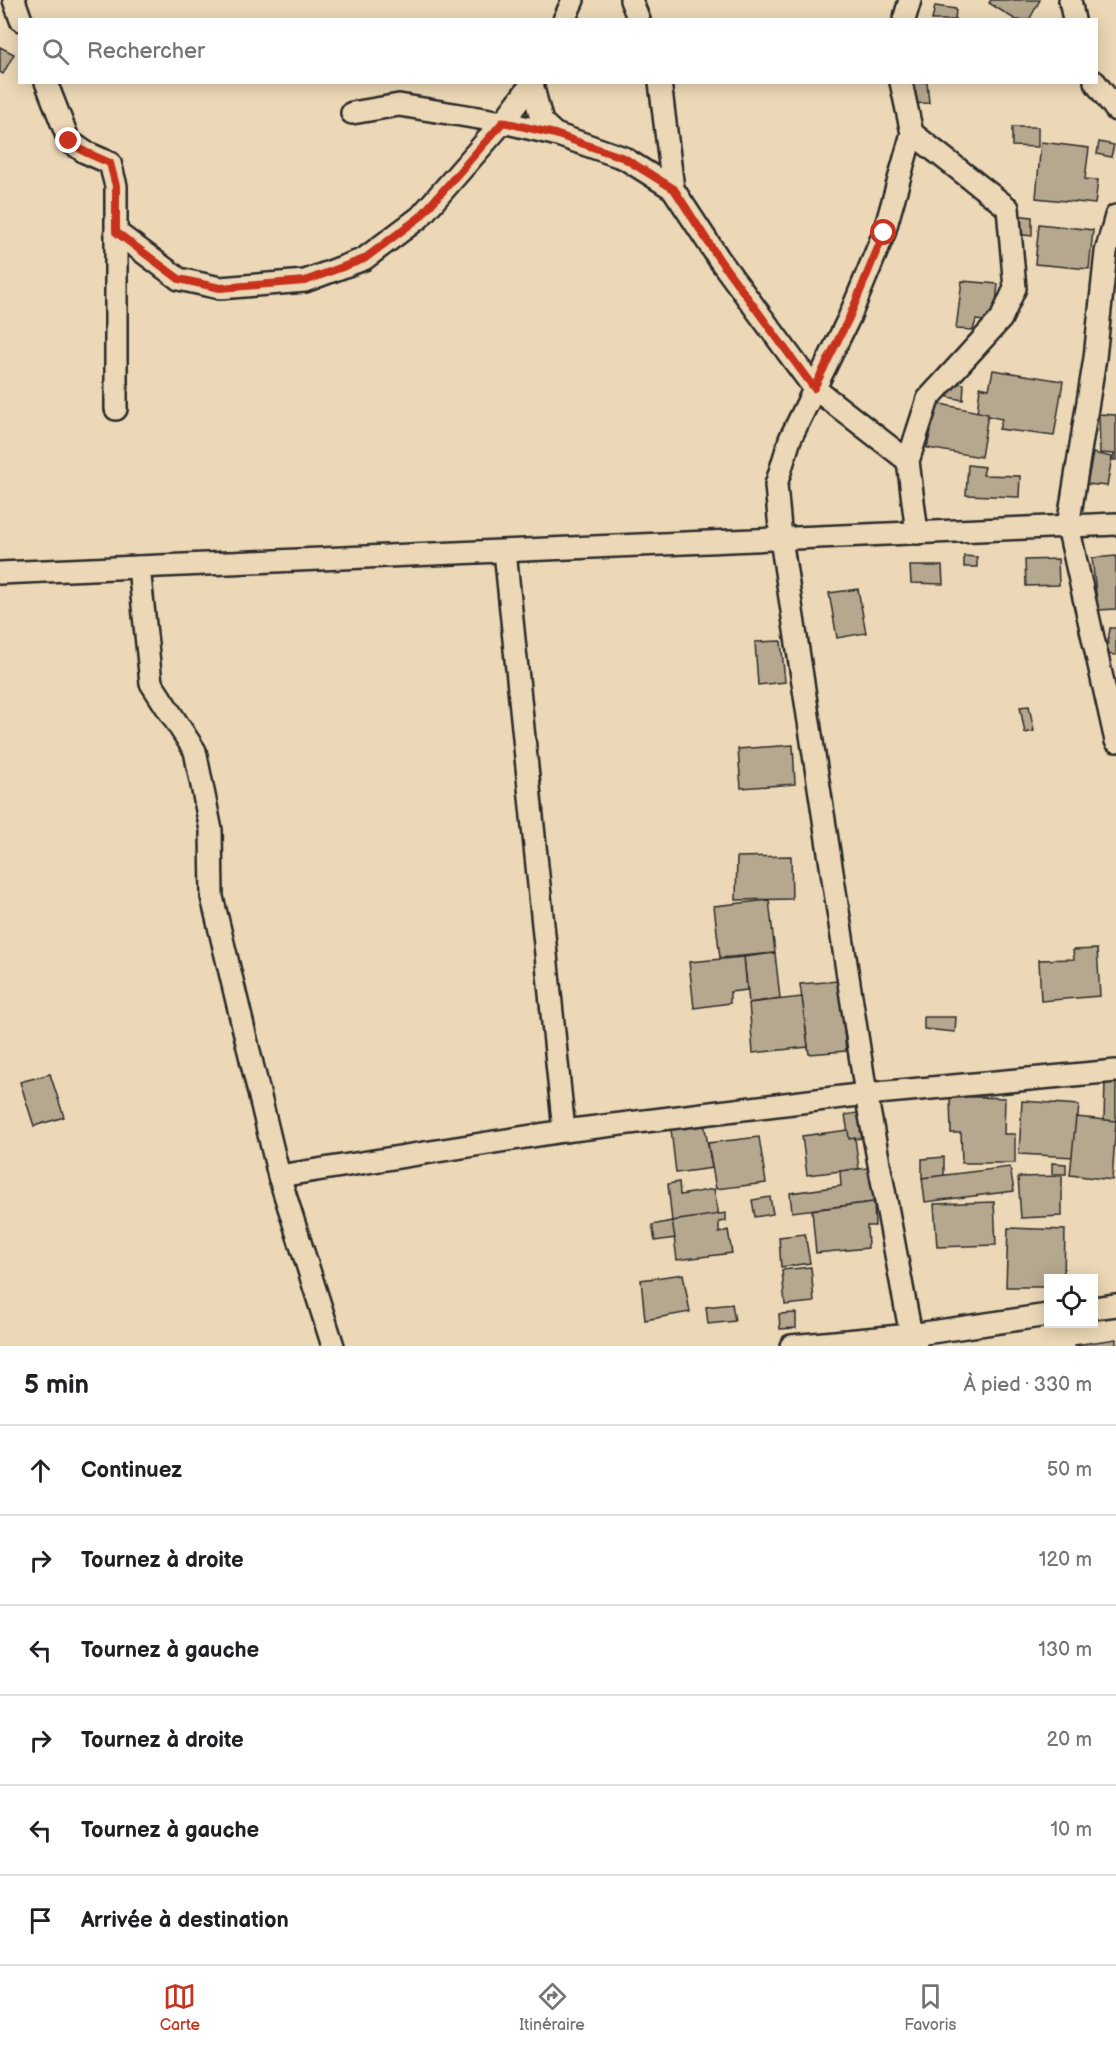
<!DOCTYPE html>
<html lang="fr">
<head>
<meta charset="utf-8">
<style>
  :root { --surface:#fff; --page:#f6f6f6; --text:#202124; --muted:#757577; --line:#e0e0e0; --accent:#c8321e }
  body { margin:0; font-family:"Balsamiq Sans",sans-serif; background:var(--page); color:var(--text) }
  .controls { position:absolute; right:18px; bottom:18px; display:grid; overflow:hidden; border-radius:0px; box-shadow:0 3px 15px #0003 }
  .controls button { width:54px; height:54px; display:grid; place-items:center; padding:0; border:0; border-bottom:2px solid var(--line); background:var(--surface); color:var(--text); font:30px sans-serif }
  .stop { position:absolute; width:18px; height:18px; margin:-14px; border:4px solid #c8321e; border-radius:50%; background:#fff }
  .stop.end { background:#c8321e; border-color:#fff; box-shadow:0 2px 6px #0008 }
  .list { margin:0; padding:0; list-style:none }
  h2 { display:flex; justify-content:space-between; align-items:center; height:78px; margin:0; padding:0 24px; font-size:26px }
  h2 small { font-size:20px; font-weight:400; color:var(--muted) }
  .list li { display:grid; grid-template-columns:39px 1fr auto; gap:18px; align-items:center; box-sizing:border-box; height:90px; padding:0 24px; border-top:2px solid var(--line) }
  .list b { display:block; font-size:22px; white-space:nowrap }
  .list em { font-size:20px; font-style:normal; color:var(--muted) }
  .icon { flex:none; width:33px; height:33px; fill:none; stroke:currentColor; stroke-width:2; stroke-linecap:round; stroke-linejoin:round }
  .map { position:relative; flex:none; width:1116px; height:1346px; overflow:hidden }
  .search { position:absolute; background:var(--surface); box-shadow:0 3px 15px #0003; left:18px; right:18px; top:18px; height:66px; display:flex; align-items:center; gap:15px; box-sizing:border-box; padding:0 21px; border-radius:0px; color:var(--muted); font-size:22px }
  .sheet { height:618px; background:var(--surface) }
  nav { display:flex; justify-content:space-around; align-items:center; box-sizing:border-box; height:84px; border-top:2px solid var(--line); background:var(--surface); font-size:16px; color:var(--muted) }
  nav a { display:grid; justify-items:center; gap:3px }
  nav .on { color:var(--accent) }
  .map>svg:first-child { display:block }
  .building { fill:#b6a78f; stroke:#2b2b2b; stroke-width:1.5 }
  .lines { fill:none; stroke-linecap:round; stroke-linejoin:round }
  .street-casing { stroke:#2b2b2b; stroke-width:26 }
  .street { stroke:#ecd8b6; stroke-width:21 }
  .route { stroke:#c8321e; stroke-width:8 }
</style>
</head>
<body>
<div class="map">
<svg width="1116" height="1346" viewBox="0 0 1116 1346">
  <rect width="100%" height="100%" fill="#ecd8b6"/>
  <filter id="ink" filterUnits="userSpaceOnUse"><feTurbulence type="fractalNoise" baseFrequency=".0167" numOctaves="2"/><feDisplacementMap in="SourceGraphic" scale="12" xChannelSelector="R" yChannelSelector="G"/><feConvolveMatrix kernelMatrix="1 2 1 2 8 2 1 2 1" color-interpolation-filters="sRGB"/></filter>
  <g filter="url(#ink)">
    <g class="building">
      <path d="M991,0H1040L1029,20H1016L989,3Z"/>
      <path d="M935,6L956,9L955,20H932Z"/>
      <path d="M0,47L14,54L3,74L0,72Z"/>
      <path d="M904,82H927L929,103L905,104Z"/>
      <path d="M1012,127H1038V147L1012,146Z"/>
      <path d="M1041,142L1089,148L1085,179L1098,180L1095,204L1036,198Z"/>
      <path d="M1099,142L1114,145L1111,157L1097,154Z"/>
      <path d="M1015,215L1032,217V236L1015,234Z"/>
      <path d="M1039,224L1093,230L1089,269L1035,264Z"/>
      <path d="M962,281L998,284L994,322L976,320L973,330L956,329Z"/>
      <path d="M993,370L1063,381L1054,436L999,429L1002,419L977,414L980,387L989,389Z"/>
      <path d="M950,381L964,384L963,400L948,397Z"/>
      <path d="M936,403L988,414L981,457L927,448Z"/>
      <path d="M1099,414L1116,415V460H1113L1114,454L1100,453Z"/>
      <path d="M1093,453L1112,457L1107,486L1087,484Z"/>
      <path d="M968,465L985,467L983,475L1020,476L1019,497L966,495Z"/>
      <path d="M964,556L977,557V567H964Z"/>
      <path d="M1116,556V609L1098,610L1092,558Z"/>
      <path d="M1058,559L1059,585L1026,586L1025,560Z"/>
      <path d="M910,566H942L943,584L911,583Z"/>
      <path d="M858,589L866,633L837,638L829,593Z"/>
      <path d="M1110,628H1116V655L1106,654Z"/>
      <path d="M781,641L785,682L758,685L755,642Z"/>
      <path d="M1029,706L1034,731L1025,733L1020,707Z"/>
      <path d="M793,745L795,784L741,788L738,749Z"/>
      <path d="M791,856L792,899L736,900L737,857Z"/>
      <path d="M769,900L775,953L720,958L714,906Z"/>
      <path d="M1097,949L1100,996L1041,1001L1039,960L1074,959L1073,950Z"/>
      <path d="M775,953L780,998L749,1003L744,957Z"/>
      <path d="M744,957L747,990L730,992V1003L694,1008L689,962Z"/>
      <path d="M839,981L846,1051L809,1054L800,984Z"/>
      <path d="M802,997L808,1047L753,1053L749,1003Z"/>
      <path d="M924,1017H956L955,1032L924,1029Z"/>
      <path d="M50,1074L64,1117L34,1126L20,1082Z"/>
      <path d="M1105,1081H1116V1121H1104Z"/>
      <path d="M950,1096L1005,1098L1004,1134H1015V1163H962L961,1133H951Z"/>
      <path d="M1022,1101L1079,1105L1074,1157L1019,1154Z"/>
      <path d="M863,1112L866,1138L849,1139L845,1115Z"/>
      <path d="M703,1117L712,1168L676,1173L670,1120Z"/>
      <path d="M1076,1117L1116,1121L1112,1180L1070,1175Z"/>
      <path d="M848,1130L849,1139L855,1138L859,1169L807,1175L802,1136Z"/>
      <path d="M759,1137L766,1183L716,1189L708,1143Z"/>
      <path d="M944,1157V1176L922,1178V1159Z"/>
      <path d="M1052,1163L1066,1164V1174H1052Z"/>
      <path d="M1010,1167L1014,1191L925,1202L922,1178Z"/>
      <path d="M868,1168L874,1202L792,1212L790,1193L841,1186L840,1171Z"/>
      <path d="M1062,1176V1216L1021,1218L1018,1177Z"/>
      <path d="M679,1182L680,1195L714,1189L719,1216L672,1221L668,1184Z"/>
      <path d="M770,1197L773,1214L755,1217L752,1200Z"/>
      <path d="M874,1202L875,1226H867L868,1248L816,1253L812,1210Z"/>
      <path d="M994,1202L996,1245L937,1247L934,1204Z"/>
      <path d="M726,1213V1221L719,1222V1233L728,1230L732,1253L677,1260L672,1221Z"/>
      <path d="M672,1221L675,1238L655,1241L652,1225Z"/>
      <path d="M1008,1228L1065,1230L1064,1278H1048V1287H1006Z"/>
      <path d="M805,1234L810,1263L781,1267L779,1237Z"/>
      <path d="M811,1267L814,1302L785,1305L782,1270Z"/>
      <path d="M683,1274L690,1312L645,1320L641,1280Z"/>
      <path d="M732,1304L735,1321L708,1324L706,1307Z"/>
      <path d="M796,1313V1328L780,1329L779,1314Z"/>
      <path d="M1116,1339V1346H1075V1345Z"/>
    </g>
    <g class="lines">
      <g class="street-casing">
        <g id="street">
          <path d="M14,0L21,20"/>
          <path d="M631,0L639,20"/>
          <path d="M1070,0L1074,20"/>
          <path d="M564,20L573,0"/>
          <path d="M904,20L910,0"/>
          <path d="M46,82L69,141L85,152L110,163L116,186V409"/>
          <path d="M660,82L673,189"/>
          <path d="M901,82L912,133L1008,208L1015,288L1001,319L928,399L908,461L917,533"/>
          <path d="M1095,82L1116,110"/>
          <path d="M532,84L542,122L555,134L624,158L673,189L719,259L814,388L908,461"/>
          <path d="M352,113L399,105L503,122L554,134"/>
          <path d="M912,133L884,233L849,318L790,439L776,485L781,539L866,1094L911,1335L916,1346"/>
          <path d="M1116,216L1106,252L1095,358L1068,526L1116,741"/>
          <path d="M116,232L179,279L220,288L305,281L364,259L420,217L503,122L533,82"/>
          <path d="M505,551L564,1131"/>
          <path d="M139,567L151,683L195,751L211,830L212,897L279,1176L333,1346"/>
          <path d="M0,573L1116,524"/>
          <path d="M279,1176L564,1131L866,1094L1116,1071"/>
          <path d="M1094,1308L1116,1305"/>
          <path d="M791,1346L911,1335L1048,1315"/>
        </g>
      </g>
      <use href="#street" class="street"/>
    </g>
  </g>
  <g class="lines" filter="url(#ink)">
    <path class="route" d="M69,141L85,152L110,163L116,186V232L179,279L220,288L305,281L364,259L420,217L503,122L555,134L624,158L674,189L719,259L814,388L849,318L884,233"/>
  </g>
</svg>
<div class="controls">
<button><svg class="icon" aria-label="locate" viewBox="0 0 24 24"><circle cx="12" cy="12" r="6"/><path d="M12 2v4M12 18v4M2 12h4M18 12h4"/></svg></button>
</div>
<div class="stop" style="left:884px;top:233px"></div>
<div class="stop end" style="left:69px;top:141px"></div>
<div class="search"><svg class="icon" aria-label="search" viewBox="0 0 24 24"><circle cx="10" cy="10" r="6"/><path d="M15 15l6 6"/></svg>Rechercher</div>
</div>
<section class="sheet">
<h2>5 min<small>À pied · 330 m</small></h2>
<ul class="list">
<li><svg class="icon" aria-label="ahead" viewBox="0 0 24 24"><path d="M12 20V5M6 11l6-6 6 6"/></svg><div><b>Continuez</b></div><em>50 m</em></li>
<li><svg class="icon" aria-label="right" viewBox="0 0 24 24"><path d="M7 20v-9h11M14 6l5 5-5 5"/></svg><div><b>Tournez à droite</b></div><em>120 m</em></li>
<li><svg class="icon" aria-label="left" viewBox="0 0 24 24"><path d="M17 20v-9H6M10 6l-5 5 5 5"/></svg><div><b>Tournez à gauche</b></div><em>130 m</em></li>
<li><svg class="icon" aria-label="right" viewBox="0 0 24 24"><path d="M7 20v-9h11M14 6l5 5-5 5"/></svg><div><b>Tournez à droite</b></div><em>20 m</em></li>
<li><svg class="icon" aria-label="left" viewBox="0 0 24 24"><path d="M17 20v-9H6M10 6l-5 5 5 5"/></svg><div><b>Tournez à gauche</b></div><em>10 m</em></li>
<li><svg class="icon" aria-label="arrive" viewBox="0 0 24 24"><path d="M6 21V4h12l-3 4 3 4H6"/></svg><div><b>Arrivée à destination</b></div></li>
</ul>
</section>
<nav>
<a class="on"><svg class="icon" aria-label="map" viewBox="0 0 24 24"><path d="M3 6l6-2 6 2 6-2v14l-6 2-6-2-6 2zM9 4v14M15 6v14"/></svg>Carte</a>
<a><svg class="icon" aria-label="directions" viewBox="0 0 24 24"><path d="M12 3l9 9-9 9-9-9zM9 14v-3h6M13 9l2 2-2 2"/></svg>Itinéraire</a>
<a><svg class="icon" aria-label="saved" viewBox="0 0 24 24"><path d="M7 4h10v16l-5-4-5 4z"/></svg>Favoris</a>
</nav>
</body>
</html>
